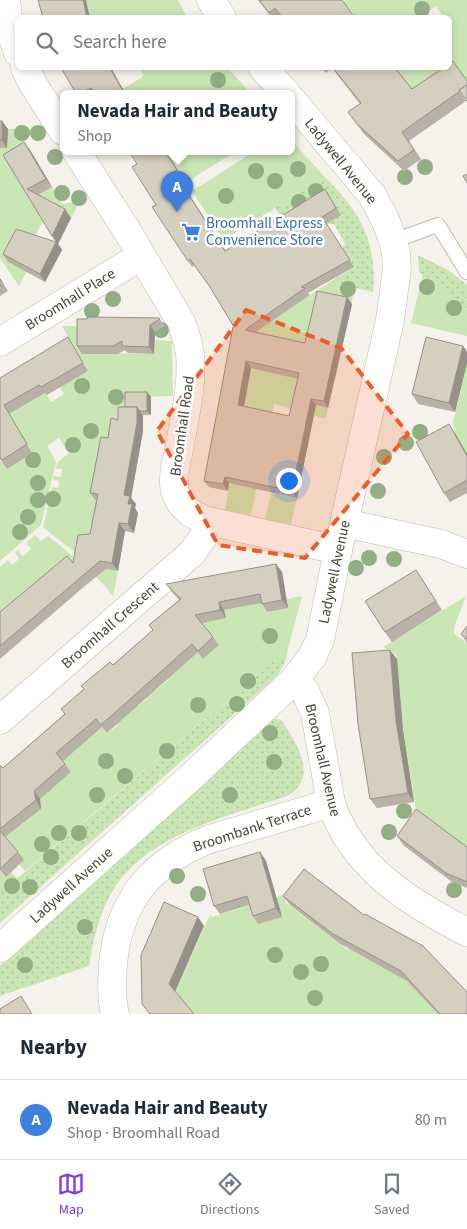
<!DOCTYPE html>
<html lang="en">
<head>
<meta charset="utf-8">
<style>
  :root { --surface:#fff; --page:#f2f2f3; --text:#1f2937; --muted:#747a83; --line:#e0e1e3; --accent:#7c3aed }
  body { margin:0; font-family:"Source Sans 3",sans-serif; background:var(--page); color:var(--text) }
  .you { position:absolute; left:288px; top:480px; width:18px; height:18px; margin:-12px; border:4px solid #fff; border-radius:50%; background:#1a73e8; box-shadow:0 0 0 8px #1a73e833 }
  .badge { display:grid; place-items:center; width:32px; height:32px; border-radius:50%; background:var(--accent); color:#fff; font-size:16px; font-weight:700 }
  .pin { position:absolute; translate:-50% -41px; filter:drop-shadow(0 1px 2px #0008) }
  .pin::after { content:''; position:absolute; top:26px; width:18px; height:15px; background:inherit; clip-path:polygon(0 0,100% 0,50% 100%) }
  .popup { position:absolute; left:60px; top:90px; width:235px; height:65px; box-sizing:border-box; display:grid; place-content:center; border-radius:8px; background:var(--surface); filter:drop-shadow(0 1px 4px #0005); font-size:16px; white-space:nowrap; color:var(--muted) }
  .popup b { font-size:19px; color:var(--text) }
  .popup::after { content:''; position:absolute; left:50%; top:100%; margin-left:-10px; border:10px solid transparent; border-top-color:var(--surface) }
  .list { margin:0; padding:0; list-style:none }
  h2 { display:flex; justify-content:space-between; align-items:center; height:65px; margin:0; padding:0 20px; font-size:21px }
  h2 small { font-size:16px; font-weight:400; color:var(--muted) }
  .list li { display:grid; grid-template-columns:32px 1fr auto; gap:15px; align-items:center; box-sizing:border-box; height:80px; padding:0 20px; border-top:1px solid var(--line) }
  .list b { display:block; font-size:19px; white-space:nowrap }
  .list p { margin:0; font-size:16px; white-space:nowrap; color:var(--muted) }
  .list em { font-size:16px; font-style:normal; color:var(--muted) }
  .icon { flex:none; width:28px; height:28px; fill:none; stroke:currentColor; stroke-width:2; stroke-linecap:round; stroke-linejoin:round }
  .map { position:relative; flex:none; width:467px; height:1014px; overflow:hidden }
  .search { position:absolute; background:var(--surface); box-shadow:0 2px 8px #0003; left:15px; right:15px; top:15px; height:55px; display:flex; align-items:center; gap:12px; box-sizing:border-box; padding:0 18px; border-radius:8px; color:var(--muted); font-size:19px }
  .sheet { height:145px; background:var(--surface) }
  nav { display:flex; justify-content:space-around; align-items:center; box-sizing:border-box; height:70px; border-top:1px solid var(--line); background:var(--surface); font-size:14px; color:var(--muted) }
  nav a { display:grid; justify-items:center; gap:2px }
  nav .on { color:var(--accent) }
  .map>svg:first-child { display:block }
  .grass { fill:url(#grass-dots) }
  .green { fill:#cae6b5 }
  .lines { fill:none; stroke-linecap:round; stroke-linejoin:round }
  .service-casing { stroke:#bfbbad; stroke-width:16 }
  .minor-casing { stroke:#bfbbad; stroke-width:29 }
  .service { stroke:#fff; stroke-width:14 }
  .minor { stroke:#fff; stroke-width:28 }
  .tree { fill:#92ae83 }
  .wall { fill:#b7b2a5; fill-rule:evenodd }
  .shaded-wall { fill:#959186 }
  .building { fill:#d5cfc0; stroke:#959186; fill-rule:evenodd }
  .marked { fill:#ee5d27; fill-opacity:0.2; stroke:#ee5d27; stroke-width:4; stroke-dasharray:10 6; stroke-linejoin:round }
  .labels { text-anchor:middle; stroke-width:5; stroke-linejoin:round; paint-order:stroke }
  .street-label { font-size:15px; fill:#484438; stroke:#fff }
  .shop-label { font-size:15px; fill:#366cbe; stroke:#fff; text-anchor:start }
</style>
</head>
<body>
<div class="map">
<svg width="467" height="1014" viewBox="0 0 467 1014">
  <defs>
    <pattern id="grass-dots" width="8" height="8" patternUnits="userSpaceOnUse" patternTransform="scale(1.25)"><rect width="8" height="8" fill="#cae6b5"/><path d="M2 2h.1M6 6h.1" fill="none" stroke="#afc69c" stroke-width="1.8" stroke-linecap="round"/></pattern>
  </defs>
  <rect width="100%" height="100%" fill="#f4f2ea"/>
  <g class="grass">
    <path d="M325,177C361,213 377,241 373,292L330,282L354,267L342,248L345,244L334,224L285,223L275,208Z"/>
    <path d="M418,255L448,270L467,285V309L419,272Z"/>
    <path d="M288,649L285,662L278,675L0,923V893Z"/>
    <path d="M270,718L281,720C296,741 320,779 287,796C232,815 152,833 117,884C101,907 93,938 89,966L0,996V966Z"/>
  </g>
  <g class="green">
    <path d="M85,0H178L187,17H90L89,12L84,13Z"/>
    <path d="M346,0H467V81L392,118L395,68H450V18L443,17L436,6L419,18L343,17L335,7Z"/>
    <path d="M139,68H228L250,93H116L144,76Z"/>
    <path d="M8,129H30L22,137L30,151L31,199L52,187L62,204L80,201L71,218L55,209L48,222L65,231L63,233L42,223L33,240L32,262L19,286L0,258V148L7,147Z"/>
    <path d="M291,140L325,177L224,240L192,191L255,151H291Z"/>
    <path d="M166,151H236L162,198L157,192L182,177Z"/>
    <path d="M423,274L467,309V336L411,323Z"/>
    <path d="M330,282L355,288L351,304L303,380L299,401L328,408L326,419L274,404L251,515L225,510L256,338L246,336Z"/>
    <path d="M62,326H82L92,353L154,354L155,340L172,341L173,396L128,397L92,567L118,571L113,596L78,555L43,527L52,487L58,488L59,481L53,480L54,476L61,477L62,469H56L57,463L69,453L59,438L47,446L56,462L41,525L0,561V420L19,430L9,414L35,399L43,389L51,402L64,394L56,381L88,371Z"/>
    <path d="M467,363V454L455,433L453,423Z"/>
    <path d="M271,493L297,498L291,524L265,519Z"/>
    <path d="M35,535L41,541L48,536L75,558L93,579L0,613V567L8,560L12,565L19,559L15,553L18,550L23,556L31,549L26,543Z"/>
    <path d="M302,596L288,649L25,871L19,864L23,860L0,838L15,824L21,825L25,822V815L32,810L38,811L41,808L36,797L62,761L98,722L107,734L118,725L108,714L129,696L138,706L147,699L138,688L146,681L155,691L168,680L159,670L182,665L198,652L186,607L226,618L224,610L266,602L288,608L287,599Z"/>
    <path d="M466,596L454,627V634L467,643V851L413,811L416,810L403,729L396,654L383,647Z"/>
    <path d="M0,870L5,876L11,872L17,878L0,893Z"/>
    <path d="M287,894L285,902L348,950L349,948L414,984L413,987L438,1014H193L173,990H176L210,915L212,917Z"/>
  </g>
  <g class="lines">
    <g class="service-casing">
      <path id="service" d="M393,241L438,225L467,272"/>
    </g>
    <g class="minor-casing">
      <g id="minor">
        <path d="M6,0L9,26L18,53"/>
        <path d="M211,0L222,18"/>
        <path d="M25,68L33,84L63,131"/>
        <path d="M263,68L286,93"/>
        <path d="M76,151L126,229L182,324C185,334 189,344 190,354C193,386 184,419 179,450C176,463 172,478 175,491C180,508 193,516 208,521L338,550"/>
        <path d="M0,342L141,256"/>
        <path d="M344,523L441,544L467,554"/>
        <path d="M294,680L305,691L315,713L331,803C352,867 410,903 467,932"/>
        <path d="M0,720L192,553L204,536L208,521"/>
        <path d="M0,948L191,777L294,680L312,657L320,640L338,550L390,320L397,268L396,253L393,241L385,219L372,195L291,99"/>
        <path d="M115,1014C111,998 112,981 113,964C119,900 151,862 210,839L331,803"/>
      </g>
    </g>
    <use href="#service" class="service"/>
    <use href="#minor" class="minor"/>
  </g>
  <g class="tree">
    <circle cx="422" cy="9" r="8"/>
    <circle cx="218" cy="80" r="8"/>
    <circle cx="22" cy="133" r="8"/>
    <circle cx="38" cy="133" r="8"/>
    <circle cx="55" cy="157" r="8"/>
    <circle cx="425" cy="167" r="8"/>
    <circle cx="298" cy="169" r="8"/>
    <circle cx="256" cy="171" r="8"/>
    <circle cx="405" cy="177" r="8"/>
    <circle cx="275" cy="181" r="8"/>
    <circle cx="316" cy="191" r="8"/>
    <circle cx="62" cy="193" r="8"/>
    <circle cx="226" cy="196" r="8"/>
    <circle cx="79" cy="198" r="8"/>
    <circle cx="299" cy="202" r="8"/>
    <circle cx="427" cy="287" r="8"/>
    <circle cx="348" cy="289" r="8"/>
    <circle cx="113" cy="299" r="8"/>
    <circle cx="454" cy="308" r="8"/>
    <circle cx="92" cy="311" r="8"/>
    <circle cx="161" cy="330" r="8"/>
    <circle cx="82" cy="386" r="8"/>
    <circle cx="116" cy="397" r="8"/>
    <circle cx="91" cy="431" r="8"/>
    <circle cx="420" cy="432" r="8"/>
    <circle cx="406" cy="443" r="8"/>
    <circle cx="73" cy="445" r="8"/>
    <circle cx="384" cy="457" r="8"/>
    <circle cx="33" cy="460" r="8"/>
    <circle cx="38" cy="483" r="8"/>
    <circle cx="378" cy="491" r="8"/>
    <circle cx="53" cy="499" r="8"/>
    <circle cx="38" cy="500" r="8"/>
    <circle cx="28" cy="517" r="8"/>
    <circle cx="20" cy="532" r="8"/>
    <circle cx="369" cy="558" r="8"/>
    <circle cx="394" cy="559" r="8"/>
    <circle cx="356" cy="568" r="8"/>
    <circle cx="270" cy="636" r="8"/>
    <circle cx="248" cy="681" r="8"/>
    <circle cx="237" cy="704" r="8"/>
    <circle cx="198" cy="705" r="8"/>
    <circle cx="270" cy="733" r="8"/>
    <circle cx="167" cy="751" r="8"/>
    <circle cx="106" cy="761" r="8"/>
    <circle cx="274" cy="762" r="8"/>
    <circle cx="125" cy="776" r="8"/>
    <circle cx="97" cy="795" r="8"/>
    <circle cx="230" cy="795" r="8"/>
    <circle cx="404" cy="811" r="8"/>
    <circle cx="389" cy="832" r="8"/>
    <circle cx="59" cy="833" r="8"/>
    <circle cx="79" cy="833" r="8"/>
    <circle cx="42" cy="844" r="8"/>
    <circle cx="51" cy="857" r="8"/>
    <circle cx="177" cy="876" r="8"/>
    <circle cx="12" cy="886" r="8"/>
    <circle cx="30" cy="887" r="8"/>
    <circle cx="454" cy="890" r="8"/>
    <circle cx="198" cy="894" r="8"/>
    <circle cx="85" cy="927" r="8"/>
    <circle cx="275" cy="955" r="8"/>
    <circle cx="321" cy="964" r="8"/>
    <circle cx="25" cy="965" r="8"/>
    <circle cx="301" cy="972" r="8"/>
    <circle cx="315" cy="998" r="8"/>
  </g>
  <g class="wall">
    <path d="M258,0H304L355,18H272Z"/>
    <path d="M111,68L125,93H76Z"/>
    <path d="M322,68H395L412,89L443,68L466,101L409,141L421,159L404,171L364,134L348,112L360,104L332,68L326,73Z"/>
    <path d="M0,121H2L8,129L7,148H0Z"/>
    <path d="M30,150L52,187L38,195L71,218L58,244L62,250L45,282L8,262L3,254L56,242L3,155Z"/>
    <path d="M129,151H166L182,177L179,179L226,251L329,196L341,215L326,224L354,267L308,293L310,295L256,332L305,343L347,297L352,304L328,408L316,405L297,498L229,483L228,491L209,487L204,481L234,327L210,287L195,265L192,267L152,207L156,205L137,164ZM251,368L298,379L289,416L244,406Z"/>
    <path d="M0,278L8,291L0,296Z"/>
    <path d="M159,318L165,326L155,332L154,354L128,353L125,350L118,354H82L77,346Z"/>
    <path d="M73,346L88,371L47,395L45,393L9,414L32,453L7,469L0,458V378Z"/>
    <path d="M463,346L467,352V363L455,412L418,404L412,394Z"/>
    <path d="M147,392L151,397V415H143V431L131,498L136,504L135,508L138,513L134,533L125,531L118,571L106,569L86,585L0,659V612L73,563L90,534L96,501L90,493L108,438L125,407Z"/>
    <path d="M455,433L467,454V493L450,502L444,493Z"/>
    <path d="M276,564L282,572L288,608L267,612L262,603L224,610L226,618L202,623L219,645L203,659L198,652L107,733L102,727L63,761L71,772L40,799L41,809L5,837L18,852L24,860L6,877L0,870V765L3,768L65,714L61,709L84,690L81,686L113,665L153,630L149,625L179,600L172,592L166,584Z"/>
    <path d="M422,579L442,610L392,642L385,632Z"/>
    <path d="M467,626V643L461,634Z"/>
    <path d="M397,659L403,730L414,802L377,808L370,799Z"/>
    <path d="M397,836L467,847V888L452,882L403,845Z"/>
    <path d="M260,852L266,861L282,917L258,924L253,916L249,905L220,914L214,906Z"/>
    <path d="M283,896L467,992V1014H438L407,981L339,943L290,905Z"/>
  </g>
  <g class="shaded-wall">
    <path d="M83,0H86L90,18H87Z"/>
    <path d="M110,68H111L125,93L118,83Z"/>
    <path d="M2,121L8,129L7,148L2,140Z"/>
    <path d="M24,142L30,150L52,187L46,179Z"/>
    <path d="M65,209L71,218L58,244L62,250L45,282L40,274L56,242L52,236Z"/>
    <path d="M347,297L352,304L328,408L324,401Z"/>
    <path d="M150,325L155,332L154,354L149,347Z"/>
    <path d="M463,346L467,352V363L455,412L449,403Z"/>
    <path d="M246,361L251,368L243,411L238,405Z"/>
    <path d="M147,392L151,397V415L147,411Z"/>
    <path d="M311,399L316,405L297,498L292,491Z"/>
    <path d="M137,407L143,416V431L131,498L136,504L135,508L138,513L134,533L128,524V504L124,495Z"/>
    <path d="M449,424L455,433L467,454V456Z"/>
    <path d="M225,477L229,483L228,491L223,484Z"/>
    <path d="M119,523L125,531L118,571L112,563Z"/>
    <path d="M276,564L282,572L288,608L282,600Z"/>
    <path d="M219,602L224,610L226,618L220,610Z"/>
    <path d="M390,650L397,659L403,730L414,802L408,793L396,721Z"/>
    <path d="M34,791L40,799L41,809L36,800Z"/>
    <path d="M260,852L266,861L282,917L276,908Z"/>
    <path d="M198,917L204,926L175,992L169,984Z"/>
  </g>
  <g class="building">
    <path d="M38,0H83L87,18H43Z"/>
    <path d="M259,0H342L355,18H285L284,16L283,18L275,8L269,13Z"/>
    <path d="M453,61L467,81V85L459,90L460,91L402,132L414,150L398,161L357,124L348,112L361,103L333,68H395L412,89L443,68H450V63Z"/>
    <path d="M61,68H110L124,93H94L91,88L81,93H76Z"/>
    <path d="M467,85V101L459,90Z"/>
    <rect x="0" y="121" width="2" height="19"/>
    <path d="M24,142L46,179L27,189L65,209L52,236L3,155Z"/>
    <path d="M129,151H165L177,170L174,172L225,251L325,189L336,208L322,217L350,260L301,287L305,288L245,330L305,343L317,291L347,297L324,401L311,399L292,491L225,477L223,484L204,481L233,327H234L210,287L190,259L188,261L152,207L156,205L132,167L137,164ZM246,361L299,373L289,416L238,405Z"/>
    <path d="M467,174V183L463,176Z"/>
    <path d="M16,229L56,242L40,274L3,254Z"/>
    <path d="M0,279L3,284L0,286Z"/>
    <path d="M87,317L159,318L160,319L150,325L149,347L122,346V341L113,346H77V319H87Z"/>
    <path d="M68,337L83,363L41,387L39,385L4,405L27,444L2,460L0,458V378Z"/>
    <path d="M426,337L463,346L449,403L412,394Z"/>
    <path d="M125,392H147V411H139L137,407H125Z"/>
    <path d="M118,407H137V423L124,495L130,496L128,504H132L128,524L119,523L112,563L100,561L0,646V612L67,556L73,563L78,535L90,534L98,494L90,493L101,437L108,438L111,418L118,420Z"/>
    <path d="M449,424L467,456V480L444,493L416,442Z"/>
    <path d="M276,564L282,600L262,604L260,594L219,602L220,610L195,615L213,637L198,651L192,644L101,725L96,719L56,753L65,764L34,791L36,800L0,829V765L3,768L65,714L61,709L84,689L81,686L110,662L113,665L153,630L149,625L181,599L166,584Z"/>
    <path d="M416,570L436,601L385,632L365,601Z"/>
    <path d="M467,626V639L461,634Z"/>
    <path d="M390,650L396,721L408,793L370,799L358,724L352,653Z"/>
    <path d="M416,809L467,847V882L446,873L397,836Z"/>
    <path d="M0,831L18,852L0,869Z"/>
    <path d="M260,852L276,908L253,916L247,896L214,906L203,869Z"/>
    <path d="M304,869L364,915L365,914L423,946L467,992V1013L466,1014H440L401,971L333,934L283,896Z"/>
    <path d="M164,902L198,917L169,984L194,1014H150L142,1004L141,955Z"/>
    <path d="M21,996L32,1014H0V1009Z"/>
  </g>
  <path class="marked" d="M246,310L341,348L408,434L305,558L218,545L157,431Z"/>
  <defs>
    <g id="supermarket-bare" transform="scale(1.5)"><path d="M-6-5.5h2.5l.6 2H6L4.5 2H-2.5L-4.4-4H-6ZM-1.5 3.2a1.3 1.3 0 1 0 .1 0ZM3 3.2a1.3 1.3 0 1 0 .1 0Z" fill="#3f7fe0" stroke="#fff" stroke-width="2.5" paint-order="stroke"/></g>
  </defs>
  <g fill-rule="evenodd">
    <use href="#supermarket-bare" x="191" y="232"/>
  </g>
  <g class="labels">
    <g class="street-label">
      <text transform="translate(341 161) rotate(51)" y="5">Ladywell Avenue</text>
      <text transform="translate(70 299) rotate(-32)" y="5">Broomhall Place</text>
      <text transform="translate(182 426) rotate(-82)" y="5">Broomhall Road</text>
      <text transform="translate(334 572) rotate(-78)" y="5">Ladywell Avenue</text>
      <text transform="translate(110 625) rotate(-41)" y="5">Broomhall Crescent</text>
      <text transform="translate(323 760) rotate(77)" y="5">Broomhall Avenue</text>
      <text transform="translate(252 828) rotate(-18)" y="5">Broombank Terrace</text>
      <text transform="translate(71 885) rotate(-42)" y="5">Ladywell Avenue</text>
    </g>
    <g class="shop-label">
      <text x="206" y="228">Broomhall Express<tspan x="206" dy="17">Convenience Store</tspan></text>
    </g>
  </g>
</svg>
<div class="you"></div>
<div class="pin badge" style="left:177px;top:212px;background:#3f7fe0">A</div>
<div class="popup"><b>Nevada Hair and Beauty</b>Shop</div>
<div class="search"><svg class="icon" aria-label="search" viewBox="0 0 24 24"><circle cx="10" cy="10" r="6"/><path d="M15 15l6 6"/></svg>Search here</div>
</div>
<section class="sheet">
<h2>Nearby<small></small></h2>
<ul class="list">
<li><span class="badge" style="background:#3f7fe0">A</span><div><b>Nevada Hair and Beauty</b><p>Shop · Broomhall Road</p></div><em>80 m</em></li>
</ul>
</section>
<nav>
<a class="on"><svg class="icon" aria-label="map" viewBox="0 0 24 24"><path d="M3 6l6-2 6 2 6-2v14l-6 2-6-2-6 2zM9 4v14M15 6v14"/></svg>Map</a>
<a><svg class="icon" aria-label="directions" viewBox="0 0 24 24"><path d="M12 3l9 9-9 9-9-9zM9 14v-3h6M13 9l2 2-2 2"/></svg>Directions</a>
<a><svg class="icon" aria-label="saved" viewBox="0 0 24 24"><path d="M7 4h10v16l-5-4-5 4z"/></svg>Saved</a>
</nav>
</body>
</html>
